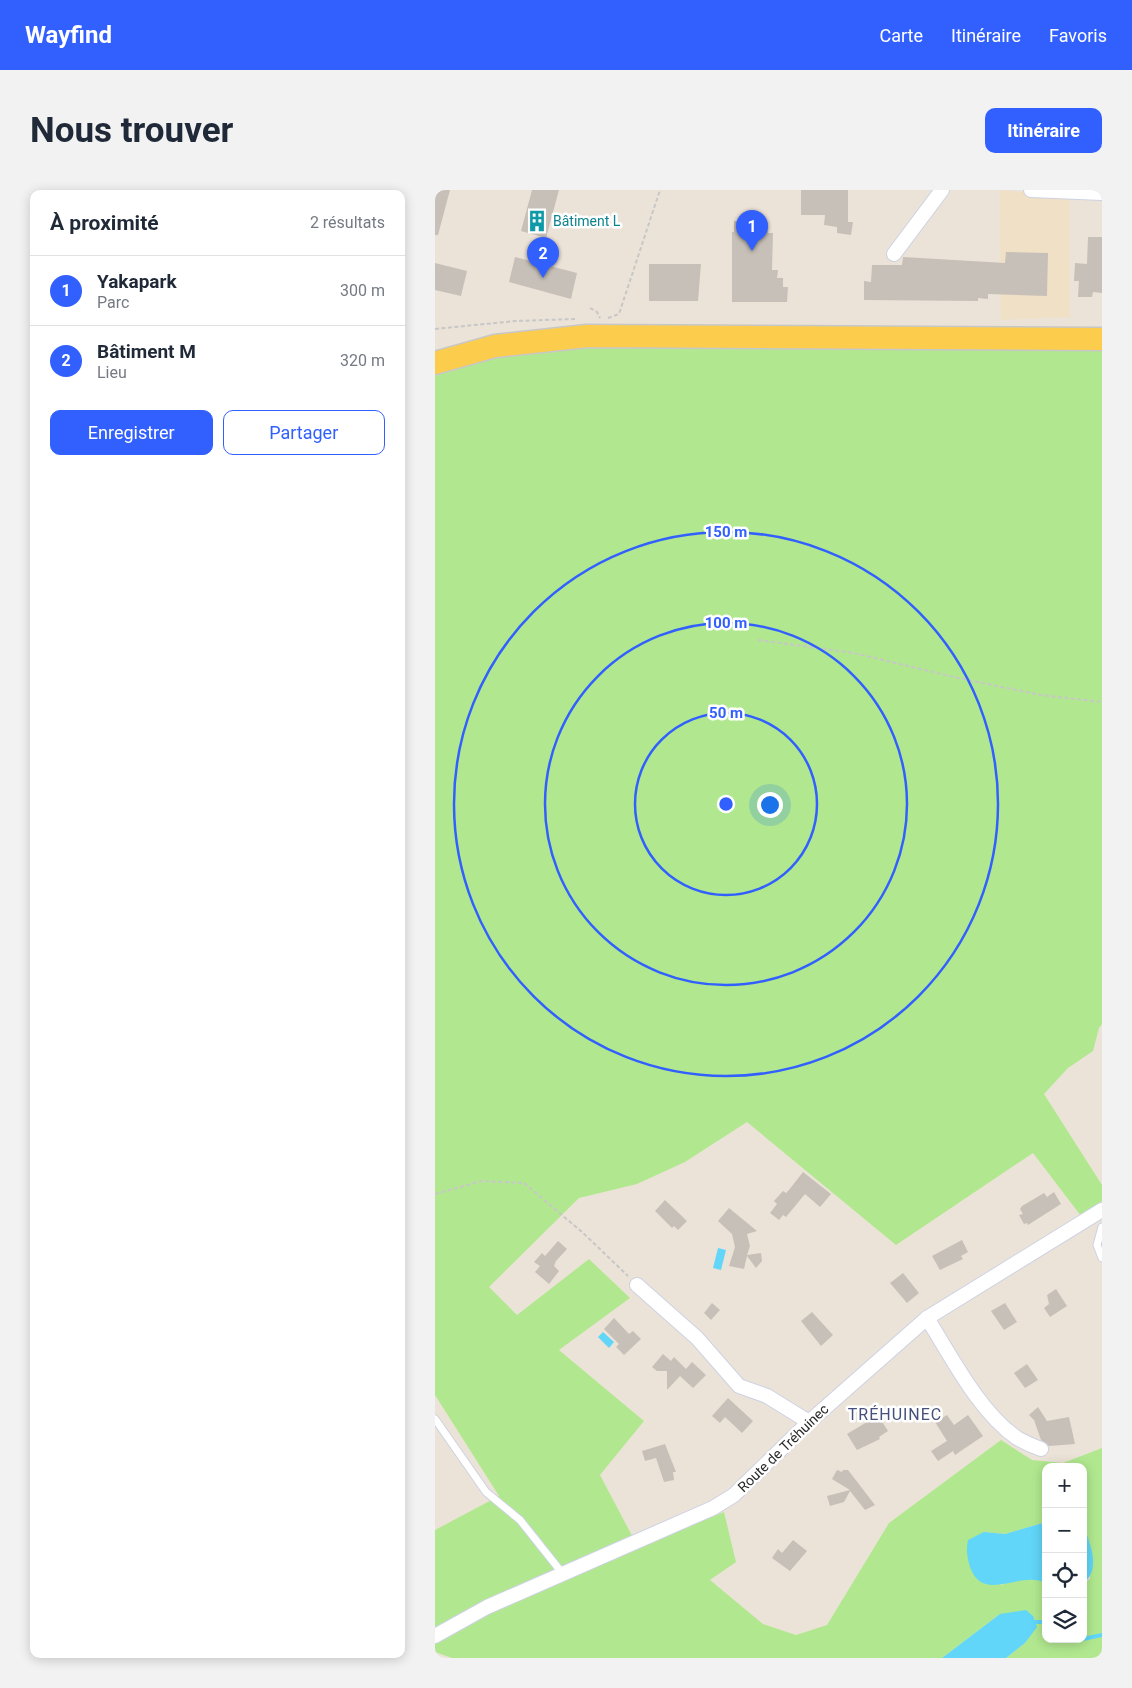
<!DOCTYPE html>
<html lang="fr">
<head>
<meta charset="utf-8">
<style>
  :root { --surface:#fff; --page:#f2f2f3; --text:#1f2937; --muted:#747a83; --line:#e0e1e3; --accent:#3260ff }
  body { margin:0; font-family:Roboto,sans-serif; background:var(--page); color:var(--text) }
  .controls { position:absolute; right:15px; bottom:15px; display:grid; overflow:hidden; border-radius:10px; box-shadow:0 2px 12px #0003 }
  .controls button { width:45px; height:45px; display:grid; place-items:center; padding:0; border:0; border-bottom:1px solid var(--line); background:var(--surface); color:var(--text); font:25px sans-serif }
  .you { position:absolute; left:334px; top:614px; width:18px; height:18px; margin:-12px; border:4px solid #fff; border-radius:50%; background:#1a73e8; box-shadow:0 0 0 8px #1a73e833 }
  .badge { display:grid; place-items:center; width:32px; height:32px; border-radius:50%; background:var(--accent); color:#fff; font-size:16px; font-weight:700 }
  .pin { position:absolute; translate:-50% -41px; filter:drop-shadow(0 1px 2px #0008) }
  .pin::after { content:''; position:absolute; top:26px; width:18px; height:15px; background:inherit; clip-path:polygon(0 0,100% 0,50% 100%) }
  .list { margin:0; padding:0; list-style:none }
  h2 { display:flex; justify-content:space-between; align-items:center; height:65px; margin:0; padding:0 20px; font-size:21px }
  h2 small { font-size:16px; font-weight:400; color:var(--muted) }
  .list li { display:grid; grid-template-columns:32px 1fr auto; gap:15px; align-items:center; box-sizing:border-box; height:70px; padding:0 20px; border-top:1px solid var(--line) }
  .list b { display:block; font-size:19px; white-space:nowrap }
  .list p { margin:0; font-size:16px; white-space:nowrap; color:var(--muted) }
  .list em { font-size:16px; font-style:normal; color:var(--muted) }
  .actions { display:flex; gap:10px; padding:15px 20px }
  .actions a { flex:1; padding:11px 0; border:1px solid var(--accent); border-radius:10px; text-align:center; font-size:18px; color:var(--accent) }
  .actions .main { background:var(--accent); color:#fff }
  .icon { flex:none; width:28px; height:28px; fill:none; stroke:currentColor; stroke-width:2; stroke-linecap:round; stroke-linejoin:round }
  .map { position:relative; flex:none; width:667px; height:1468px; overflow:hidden; border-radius:10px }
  header { display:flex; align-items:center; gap:30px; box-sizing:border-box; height:70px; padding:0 25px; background:var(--accent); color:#fff }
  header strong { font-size:24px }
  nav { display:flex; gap:28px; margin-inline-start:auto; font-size:18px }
  .intro { display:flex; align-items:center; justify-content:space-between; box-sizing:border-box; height:120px; padding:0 30px }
  h1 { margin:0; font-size:35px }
  .button { padding:12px 22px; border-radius:10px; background:var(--accent); color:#fff; font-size:18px; font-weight:700 }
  main { display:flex; gap:30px; padding:0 30px }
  aside { flex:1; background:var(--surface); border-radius:10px; box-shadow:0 2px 12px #0003 }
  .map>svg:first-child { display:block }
  .education { fill:#f0e0c5 }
  .green { fill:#b1e88f; fill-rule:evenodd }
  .water { fill:#61d6f8 }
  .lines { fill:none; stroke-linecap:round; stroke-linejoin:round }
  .stream { stroke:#61d6f8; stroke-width:4 }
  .building { fill:#c7c0b8 }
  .lane-casing { stroke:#cdd2e3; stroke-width:9 }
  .street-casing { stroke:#cdd2e3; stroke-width:16 }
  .primary-casing { stroke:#c7c7c7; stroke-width:25 }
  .path { stroke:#c7c7c7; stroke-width:2; stroke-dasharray:4 2.5; stroke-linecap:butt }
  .lane { stroke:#fff; stroke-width:7 }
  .street { stroke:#fff; stroke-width:14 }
  .primary { stroke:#fccd4d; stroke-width:22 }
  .ring { fill:none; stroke:#3260ff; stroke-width:2.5 }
  .labels { text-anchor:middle; stroke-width:5; stroke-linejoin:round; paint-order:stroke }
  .culture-label { font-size:14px; fill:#0d838f; stroke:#fff; text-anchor:start }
  .street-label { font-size:14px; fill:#282828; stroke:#fff }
  .quarter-label { font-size:16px; letter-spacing:1px; fill:#45517c; stroke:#fff }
  .centre { fill:#3260ff; stroke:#fff; stroke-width:2.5 }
  .ring-label { font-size:15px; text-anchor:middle; font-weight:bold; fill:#3260ff; stroke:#fff; stroke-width:5; stroke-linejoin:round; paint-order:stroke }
</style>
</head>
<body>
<header>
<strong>Wayfind</strong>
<nav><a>Carte</a><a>Itinéraire</a><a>Favoris</a></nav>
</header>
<div class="intro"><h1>Nous trouver</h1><a class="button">Itinéraire</a></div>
<main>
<aside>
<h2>À proximité<small>2 résultats</small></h2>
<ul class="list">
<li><span class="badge">1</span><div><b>Yakapark</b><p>Parc</p></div><em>300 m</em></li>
<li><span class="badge">2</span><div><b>Bâtiment M</b><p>Lieu</p></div><em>320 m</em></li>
</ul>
<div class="actions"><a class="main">Enregistrer</a><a>Partager</a></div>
</aside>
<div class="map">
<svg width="667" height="1468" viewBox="0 0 667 1468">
  <rect width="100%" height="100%" fill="#ece3d8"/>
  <path class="education" d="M565,0L634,7L635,127L566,130Z"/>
  <path class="green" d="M192,155L667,157V834L664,838L658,861L633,878L609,904L667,995V1011L646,1026L598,963L461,1055L312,932L250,972L202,994L144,1008L54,1097L82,1125L154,1069L195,1108L124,1160L209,1231L165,1285L203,1357L289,1322L301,1372L275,1390L328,1434L361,1445L392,1435L454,1333L566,1250L597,1270L628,1273L667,1258V1468H571L590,1453L565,1424L507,1468H17L0,1462V1340L64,1306L0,1205V182C60,157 128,158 192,155ZM611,1277H648V1340L651,1342L655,1389L648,1394V1449H611V1393C596,1385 581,1390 566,1395L549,1342L570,1344L611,1332Z"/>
  <g class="water">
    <path d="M283,1058L291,1060L286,1080L278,1078Z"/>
    <path d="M168,1142L179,1152L174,1158L163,1147Z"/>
    <path d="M611,1332V1393C584,1380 548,1414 535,1377C532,1366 531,1361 533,1350L549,1342L570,1344Z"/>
    <path d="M648,1340L651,1342C657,1360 665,1380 648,1394Z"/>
    <path d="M591,1420L598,1426L602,1437L590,1453L571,1468H507L565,1424Z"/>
  </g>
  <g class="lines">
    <g class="stream">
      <path d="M598,1432H611"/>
      <path d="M648,1449L667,1445"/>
    </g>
  </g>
  <g class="building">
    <path d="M0,0H15L3,45H0Z"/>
    <path d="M97,0H124L111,48L86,41Z"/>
    <path d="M366,0H413V32H418L416,45L402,43V37L389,35L390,25H366Z"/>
    <path d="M299,31L333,32V43H338L337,80H343L342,88H348V97H353L352,112H297V42H299Z"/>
    <path d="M653,47H667V103L658,102L657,107H643L644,91H639L640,73L652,74Z"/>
    <path d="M571,62L613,63L612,106L553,104V109L543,108V111L429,110V91L436,92L437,75H467L468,67L570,73Z"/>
    <path d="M80,67L142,83L136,109L74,92Z"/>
    <path d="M0,73L32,81L26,106L0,100Z"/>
    <path d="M214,74H266L263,111H214Z"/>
    <path d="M368,982L396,1004L385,1017L370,1004L351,1027L348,1025L344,1030L335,1023L342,1014L339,1011L348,1001L351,1003L354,1000Z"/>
    <path d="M619,1002L626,1014L593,1035L592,1033L589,1034L584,1025L588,1024L585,1019L587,1016L609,1003L612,1007Z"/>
    <path d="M230,1010L252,1031L243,1040L239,1036L237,1038L220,1021Z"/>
    <path d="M294,1018L322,1041L312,1044L315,1056L312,1065L326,1063L327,1071L321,1078L312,1066L309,1079L294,1076L300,1057L297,1044L283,1031Z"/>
    <path d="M527,1050L533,1062L526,1066L528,1069L505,1080L497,1066Z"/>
    <path d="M123,1051L132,1059L121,1071L119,1076L124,1081L114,1094L100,1082L105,1076L99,1072L107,1063L110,1066Z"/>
    <path d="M468,1083L484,1103L472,1113L455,1093Z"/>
    <path d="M621,1099L632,1116L615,1127L609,1118L614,1114L612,1105Z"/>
    <path d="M277,1113L285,1120L276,1130L269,1123Z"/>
    <path d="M570,1113L582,1132L569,1140L556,1121Z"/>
    <path d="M377,1122L398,1145L386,1156L366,1131Z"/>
    <path d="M179,1128L194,1144L198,1141L206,1149L189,1165L181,1157L184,1154L169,1139Z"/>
    <path d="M228,1164L236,1171L239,1167L251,1179L257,1172L271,1185L258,1198L245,1186L232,1200V1181H222L217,1177Z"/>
    <path d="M592,1174L603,1190L590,1198L579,1183Z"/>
    <path d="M293,1208L318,1231L307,1243L290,1227L285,1233L277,1226Z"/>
    <path d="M603,1217L612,1231L634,1227L640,1254L614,1256L606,1250L599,1230L594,1225Z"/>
    <path d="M441,1222L453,1241L444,1247L445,1249L422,1260L412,1244L432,1232L430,1228Z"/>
    <path d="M512,1225L519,1235L533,1225L548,1246L520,1265L518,1261L503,1271L496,1261L512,1251L500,1232Z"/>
    <path d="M230,1254L241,1282H238L239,1290L229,1292L221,1268L210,1271L207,1261Z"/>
    <path d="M402,1280L407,1282L408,1280H413L440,1315L430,1320L415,1301L409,1312L395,1316L392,1306L415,1300L397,1289Z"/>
    <path d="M358,1350L372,1361L355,1381L337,1368L343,1359L347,1363Z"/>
  </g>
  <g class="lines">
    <g class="lane-casing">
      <g id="lane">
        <path d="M667,1037L662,1055L667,1068"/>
        <path d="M0,1229L51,1302L85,1330L128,1384"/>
      </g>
    </g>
    <g class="street-casing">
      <g id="street">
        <path d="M596,0L667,3"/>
        <path d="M459,64L507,0"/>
        <path d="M202,1095L262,1148L304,1196L332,1206L374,1232"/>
        <path d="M492,1128C516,1166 544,1222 582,1248C589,1252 598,1256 606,1259"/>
        <path d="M0,1446L52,1417L278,1318L299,1305L374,1232L492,1128L667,1020"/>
      </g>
    </g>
    <g class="primary-casing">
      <path id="primary" d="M0,173L60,156L152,146L667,149"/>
    </g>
    <g class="path">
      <path d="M155,118L162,122L165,128"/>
      <path d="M173,128L184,124L225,0"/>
      <path d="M0,139L80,131L140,129"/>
      <path d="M323,450L419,463L523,488L606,505L667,512"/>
      <path d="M0,1004L47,991L89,993L147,1042L193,1086"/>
    </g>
    <use href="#lane" class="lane"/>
    <use href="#street" class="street"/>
    <use href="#primary" class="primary"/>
  </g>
  <g class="ring">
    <circle cx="291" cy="614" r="91"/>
    <circle cx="291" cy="614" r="181"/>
    <circle cx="291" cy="614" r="272"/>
  </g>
  <defs>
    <g id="building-bare" transform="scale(1.725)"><path d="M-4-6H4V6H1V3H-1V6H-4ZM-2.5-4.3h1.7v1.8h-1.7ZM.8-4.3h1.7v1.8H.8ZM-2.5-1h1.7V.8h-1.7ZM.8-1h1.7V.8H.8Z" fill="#0f9aa8" stroke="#fff" stroke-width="2.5" paint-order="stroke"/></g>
  </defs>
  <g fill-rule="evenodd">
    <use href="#building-bare" x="102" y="31"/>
  </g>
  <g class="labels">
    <g class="culture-label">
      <text x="118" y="36">Bâtiment L</text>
    </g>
    <g class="street-label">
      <text transform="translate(348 1258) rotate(-44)" y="5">Route de Tréhuinec</text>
    </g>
    <g class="quarter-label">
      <text x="460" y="1230">TRÉHUINEC</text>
    </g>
  </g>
  <circle cx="291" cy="614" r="8" class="centre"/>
  <g class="ring-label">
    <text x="291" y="347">150 m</text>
    <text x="291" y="438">100 m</text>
    <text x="291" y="528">50 m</text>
  </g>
</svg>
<div class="controls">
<button>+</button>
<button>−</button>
<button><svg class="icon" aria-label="locate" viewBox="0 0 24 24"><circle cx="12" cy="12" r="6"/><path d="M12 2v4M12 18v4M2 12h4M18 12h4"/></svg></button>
<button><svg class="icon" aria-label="layers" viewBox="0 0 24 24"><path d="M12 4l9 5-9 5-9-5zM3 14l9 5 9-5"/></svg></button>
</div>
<div class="you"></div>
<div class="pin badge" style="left:317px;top:61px">1</div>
<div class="pin badge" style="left:108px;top:88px">2</div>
</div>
</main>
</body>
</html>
